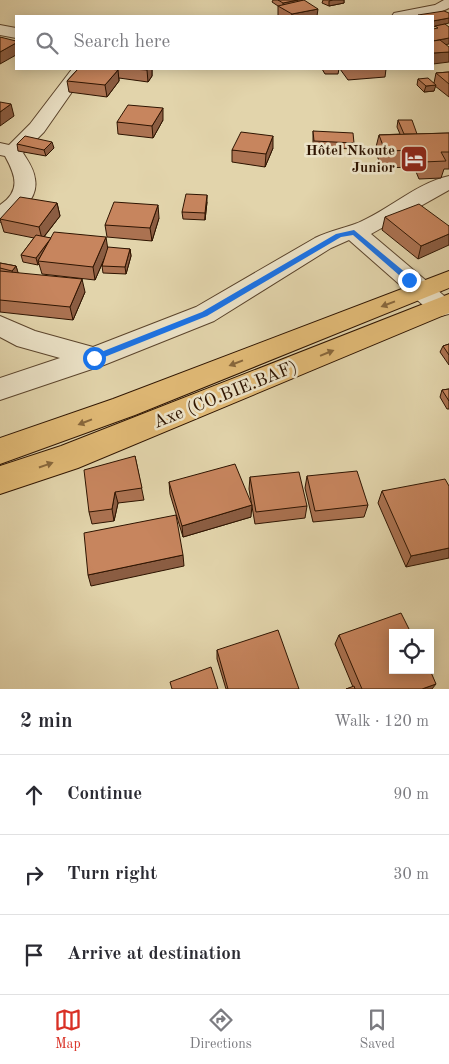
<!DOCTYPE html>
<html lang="en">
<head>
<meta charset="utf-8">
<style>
  :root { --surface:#fff; --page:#f2f2f3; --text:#2b2b33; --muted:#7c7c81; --line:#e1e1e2; --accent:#d93025 }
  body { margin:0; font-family:"Old Standard TT",serif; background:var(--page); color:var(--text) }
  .controls { position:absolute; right:15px; bottom:15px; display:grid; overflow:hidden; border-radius:0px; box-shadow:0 2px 12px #0003 }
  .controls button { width:45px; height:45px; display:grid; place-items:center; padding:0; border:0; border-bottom:1px solid var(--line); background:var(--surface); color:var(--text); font:25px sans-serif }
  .stop { position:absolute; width:15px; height:15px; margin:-11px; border:4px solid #1a73e8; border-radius:50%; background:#fff }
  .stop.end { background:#1a73e8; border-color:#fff; box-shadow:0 1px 5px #0008 }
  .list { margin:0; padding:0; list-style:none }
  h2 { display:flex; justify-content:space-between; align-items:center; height:65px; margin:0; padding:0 20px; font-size:21px }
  h2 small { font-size:16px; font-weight:400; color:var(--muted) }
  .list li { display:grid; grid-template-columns:32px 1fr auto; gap:15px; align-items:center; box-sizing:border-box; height:80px; padding:0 20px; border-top:1px solid var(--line) }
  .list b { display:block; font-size:19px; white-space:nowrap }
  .list em { font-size:16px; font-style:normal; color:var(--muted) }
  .icon { flex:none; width:28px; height:28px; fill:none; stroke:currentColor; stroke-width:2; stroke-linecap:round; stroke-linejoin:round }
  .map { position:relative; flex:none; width:449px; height:689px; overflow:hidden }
  .search { position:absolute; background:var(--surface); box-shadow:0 2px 12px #0003; left:15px; right:15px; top:15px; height:55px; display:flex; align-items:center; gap:12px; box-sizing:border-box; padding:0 18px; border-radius:0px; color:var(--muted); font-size:19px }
  .sheet { height:305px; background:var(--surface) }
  nav { display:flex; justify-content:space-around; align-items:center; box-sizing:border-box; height:70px; border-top:1px solid var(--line); background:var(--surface); font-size:14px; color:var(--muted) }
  nav a { display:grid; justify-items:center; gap:2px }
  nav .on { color:var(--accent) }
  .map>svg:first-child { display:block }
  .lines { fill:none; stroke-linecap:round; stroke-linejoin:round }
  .street-casing { stroke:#5b442c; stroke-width:2 }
  .highway-casing { stroke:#2e1401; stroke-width:2 }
  .street { fill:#ece3c8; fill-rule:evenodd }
  .highway { fill:#e1ba76; fill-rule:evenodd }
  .wall { fill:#ab7251; stroke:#2e1401 }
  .shaded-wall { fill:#8b5d42; stroke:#2e1401 }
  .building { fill:#c7855e; stroke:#2e1401 }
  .oneway { fill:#88673c }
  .route { fill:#1a73e8 }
  .labels { text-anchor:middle; stroke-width:5; stroke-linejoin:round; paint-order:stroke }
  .far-poi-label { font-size:15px; font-weight:bold; fill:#2e1401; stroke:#ece3c8; text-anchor:end }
  .street-label { font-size:18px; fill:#2e1401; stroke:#ece3c8 }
</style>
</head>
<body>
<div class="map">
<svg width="449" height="689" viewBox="0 0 449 689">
  <rect width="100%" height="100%" fill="#e2d4ab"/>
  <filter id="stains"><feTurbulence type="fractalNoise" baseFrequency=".004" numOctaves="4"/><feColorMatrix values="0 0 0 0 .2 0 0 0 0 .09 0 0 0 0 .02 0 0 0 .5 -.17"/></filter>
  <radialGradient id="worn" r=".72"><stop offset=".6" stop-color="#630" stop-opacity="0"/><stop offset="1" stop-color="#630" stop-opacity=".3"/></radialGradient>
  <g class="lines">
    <g class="street-casing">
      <g id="street">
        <path d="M444,0H449V8C432,17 410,17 392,16L394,13L435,5Z"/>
        <path d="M0,25L16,28V38L0,35Z"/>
        <path d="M72,69H88L44,132L23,153C28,161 34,169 35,179C39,199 18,217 0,222V205C21,191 16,176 5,156L0,155V143L9,145L30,124Z"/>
        <path d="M449,176V190L371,234L449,300V314L441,316L432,313L349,240L331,248L214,321L104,365L0,400V378L60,358L17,346L0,337V316L35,331L93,347L196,307L315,238C330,231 341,229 355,224C388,211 414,184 449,176Z"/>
      </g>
    </g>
    <g class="highway-casing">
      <g id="highway">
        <path d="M449,271V288L135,415L0,464V438L113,399Z"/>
        <path d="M449,294V313L78,468L0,494V466L61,446Z"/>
      </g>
    </g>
    <use href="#street" class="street"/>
    <use href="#highway" class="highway"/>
  </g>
  <g class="wall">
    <path d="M273,0H303L317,16H278V6L272,2Z"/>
    <path d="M323,0H344V3L329,6L322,3Z"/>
    <path d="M78,69H152V76L148,82L119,78V81L107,97L69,92L67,81Z"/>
    <path d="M322,69H339L338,74H325Z"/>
    <path d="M340,69H386L385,77L348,80Z"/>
    <path d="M449,72V97L435,86L434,91L424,92L417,85L418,79L434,83L436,73Z"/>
    <path d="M163,120L153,138L118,134L117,122Z"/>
    <path d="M398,120L417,134L449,133V169H444L441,178L419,179L414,167L382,168L375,151L379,135L400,134L397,127Z"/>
    <path d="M313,131L354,143L353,149L313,147Z"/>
    <path d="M17,144L54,148L46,156L18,151Z"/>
    <path d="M273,148L265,167L232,162V150Z"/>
    <path d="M207,202L205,220L183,219L182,212Z"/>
    <path d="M57,203L60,216L44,237L108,249H130L131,256L126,274L103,273L102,266L105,257L95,280L42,274L39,264L38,265L23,262L21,255L34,238L4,232L0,219Z"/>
    <path d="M385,217L449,226L418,259L382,230Z"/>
    <path d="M159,218L152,241L107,237L105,225Z"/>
    <path d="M0,263L16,266L18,273L85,292L73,320L0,312Z"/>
    <path d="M449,344V365L440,352L443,346Z"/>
    <path d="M449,389V409H447L440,397L442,390Z"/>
    <path d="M135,456L144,500L118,503L114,521L92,524L89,512Z"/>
    <path d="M307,476L368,505L364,517L313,522L305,488Z"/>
    <path d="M250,477L307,506L305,518L255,524L249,489Z"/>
    <path d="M169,482L251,517L183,537L170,494Z"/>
    <path d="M449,486L406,567L378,503L382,491Z"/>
    <path d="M339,635L432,689H346L353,687L335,644Z"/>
    <path d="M217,650L299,689H226L217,659Z"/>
  </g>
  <g class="shaded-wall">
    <path d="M298,0H303L302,4L283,9V3Z"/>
    <path d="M333,0H344V3L329,6V1Z"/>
    <path d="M318,9L317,16H291L292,14Z"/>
    <path d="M449,18V23L433,27V21Z"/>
    <path d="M449,38V44L433,47V41Z"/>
    <path d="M16,43V55L0,64V52Z"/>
    <path d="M449,52V62L433,64V53Z"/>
    <path d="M148,69H152V76L148,82L147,70Z"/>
    <path d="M118,70L119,81L107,97L105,85Z"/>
    <path d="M436,85L434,91L424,92L426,86Z"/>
    <path d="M11,104L14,116L0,126V112Z"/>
    <path d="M163,108V120L153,138L152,126Z"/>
    <path d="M273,136V148L265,167L266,154Z"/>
    <path d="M52,142L54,148L46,156L44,150Z"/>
    <path d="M207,195V202L205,220V213Z"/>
    <path d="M57,203L60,216L42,239L39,227Z"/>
    <path d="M158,205L159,218L152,241L150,228Z"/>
    <path d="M449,234V245L418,259L421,246Z"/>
    <path d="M106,237L108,250L95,280L93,267Z"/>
    <path d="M51,238L38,261L39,264L38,265L36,258Z"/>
    <path d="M130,249L131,256L126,274L125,267Z"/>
    <path d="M16,266L20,279L16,284L12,271Z"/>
    <path d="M82,279L85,292L73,320L70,307Z"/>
    <path d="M115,492L118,503L114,521L112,509Z"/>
    <path d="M252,505L251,517L183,537L182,526Z"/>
    <path d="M449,548V558L406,567L411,556Z"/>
    <path d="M183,555L184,566L91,586L88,575Z"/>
    <path d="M436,684L432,689H422Z"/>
  </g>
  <g class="building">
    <path d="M278,0H298L283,3Z"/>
    <path d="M304,0L318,9L292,14L278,6Z"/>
    <path d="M444,11L449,13V18L433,21V16H420L418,15Z"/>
    <path d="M445,24L449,27V38L433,41V29L438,28L435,26Z"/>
    <path d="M0,37L16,41V43L0,52Z"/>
    <path d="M440,40L449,47V52L433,53V41Z"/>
    <path d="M78,69H109L118,70L105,85L67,81Z"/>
    <path d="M133,69H148L147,70Z"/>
    <path d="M449,72V84L436,73Z"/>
    <path d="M428,78L436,85L426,86L418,79Z"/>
    <path d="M0,102L11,104L0,112Z"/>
    <path d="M128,105L163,108L152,126L117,122Z"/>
    <path d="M398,120H412L417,134H404Z"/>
    <path d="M313,131L353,133L354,143L314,141Z"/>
    <path d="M241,132L273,136L266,154L232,150Z"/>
    <path d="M449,133V152H441L446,161L423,162L418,150L385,151L379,135Z"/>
    <path d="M25,136L52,142L44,150L17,144Z"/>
    <path d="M186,194L207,195L205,213L182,212Z"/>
    <path d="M20,197L57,203L39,227L0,219Z"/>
    <path d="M114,202L158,205L150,228L105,225Z"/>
    <path d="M419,204L449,226V234L421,246L385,217Z"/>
    <path d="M54,232L106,237L93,267L38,261Z"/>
    <path d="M36,235L51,238L36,258L21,255Z"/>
    <path d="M108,247L130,249L125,267L102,266Z"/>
    <path d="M0,263L16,266L12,271L0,268Z"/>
    <path d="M0,271L82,279L70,307L0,300Z"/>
    <path d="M449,344V355L443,346Z"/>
    <path d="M449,389V401L442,390Z"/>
    <path d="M135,456L142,488L115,492L112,509L89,512L84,470Z"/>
    <path d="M235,464L252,505L182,526L169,482Z"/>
    <path d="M357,471L368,505L315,511L307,476Z"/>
    <path d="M299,472L307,506L256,512L250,477Z"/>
    <path d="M445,479L449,486V548L411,556L382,491Z"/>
    <path d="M176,515L183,555L88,575L84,533Z"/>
    <path d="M401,613L411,633H393V670H430L436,684L422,689H362L339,635Z"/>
    <path d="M278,630L299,689H228L217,650Z"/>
    <path d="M211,667L218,689H172L170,682Z"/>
    <path d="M354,686L355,689H346Z"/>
  </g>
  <defs><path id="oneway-solid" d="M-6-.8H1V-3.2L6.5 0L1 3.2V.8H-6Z" transform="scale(1.25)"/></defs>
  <g class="oneway">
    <use href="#oneway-solid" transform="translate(388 304) rotate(159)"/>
    <use href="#oneway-solid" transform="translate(327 353) rotate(-22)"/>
    <use href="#oneway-solid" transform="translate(236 363) rotate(159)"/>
    <use href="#oneway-solid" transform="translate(85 422) rotate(159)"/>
    <use href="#oneway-solid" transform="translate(46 465) rotate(-19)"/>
  </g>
  <path class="route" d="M354,230L412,278V282H407L353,235L341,237L207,316L97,360H91L90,358L91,356L202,312L336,234Z"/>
  <defs>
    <g id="hotel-square" transform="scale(1.4375)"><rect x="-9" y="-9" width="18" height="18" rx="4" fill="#8f2418" stroke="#ece3c8"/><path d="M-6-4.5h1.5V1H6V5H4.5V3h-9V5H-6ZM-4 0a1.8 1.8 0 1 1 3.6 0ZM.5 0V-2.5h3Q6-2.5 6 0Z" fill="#fff"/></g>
  </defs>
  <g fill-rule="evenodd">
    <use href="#hotel-square" x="414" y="159"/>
  </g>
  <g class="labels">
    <g class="far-poi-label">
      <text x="395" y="155">Hôtel Nkoute<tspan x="395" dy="17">Junior</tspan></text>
    </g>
    <g class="street-label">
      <text transform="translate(225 394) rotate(-22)" y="6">Axe (CO.BIE.BAF)</text>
    </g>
  </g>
  <rect width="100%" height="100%" filter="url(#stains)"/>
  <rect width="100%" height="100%" fill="url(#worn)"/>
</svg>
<div class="controls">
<button><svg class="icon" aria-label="locate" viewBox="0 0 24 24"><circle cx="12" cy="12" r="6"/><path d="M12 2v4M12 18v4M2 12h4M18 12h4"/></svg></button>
</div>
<div class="stop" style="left:94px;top:358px"></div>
<div class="stop end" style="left:409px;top:280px"></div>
<div class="search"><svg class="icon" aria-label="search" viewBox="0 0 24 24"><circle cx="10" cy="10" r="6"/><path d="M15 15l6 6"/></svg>Search here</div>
</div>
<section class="sheet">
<h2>2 min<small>Walk · 120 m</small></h2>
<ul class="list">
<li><svg class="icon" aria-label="ahead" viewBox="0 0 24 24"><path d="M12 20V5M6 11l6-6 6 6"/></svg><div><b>Continue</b></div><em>90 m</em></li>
<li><svg class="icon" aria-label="right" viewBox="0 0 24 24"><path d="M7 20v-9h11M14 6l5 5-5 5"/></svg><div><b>Turn right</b></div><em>30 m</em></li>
<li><svg class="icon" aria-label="arrive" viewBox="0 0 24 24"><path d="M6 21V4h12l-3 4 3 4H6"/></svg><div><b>Arrive at destination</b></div></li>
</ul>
</section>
<nav>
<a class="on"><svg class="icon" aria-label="map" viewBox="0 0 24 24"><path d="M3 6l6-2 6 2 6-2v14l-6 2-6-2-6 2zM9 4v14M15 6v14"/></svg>Map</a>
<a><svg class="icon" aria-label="directions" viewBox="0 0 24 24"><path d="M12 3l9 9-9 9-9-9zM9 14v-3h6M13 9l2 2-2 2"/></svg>Directions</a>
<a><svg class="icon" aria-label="saved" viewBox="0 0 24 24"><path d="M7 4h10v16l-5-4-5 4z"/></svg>Saved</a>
</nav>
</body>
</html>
